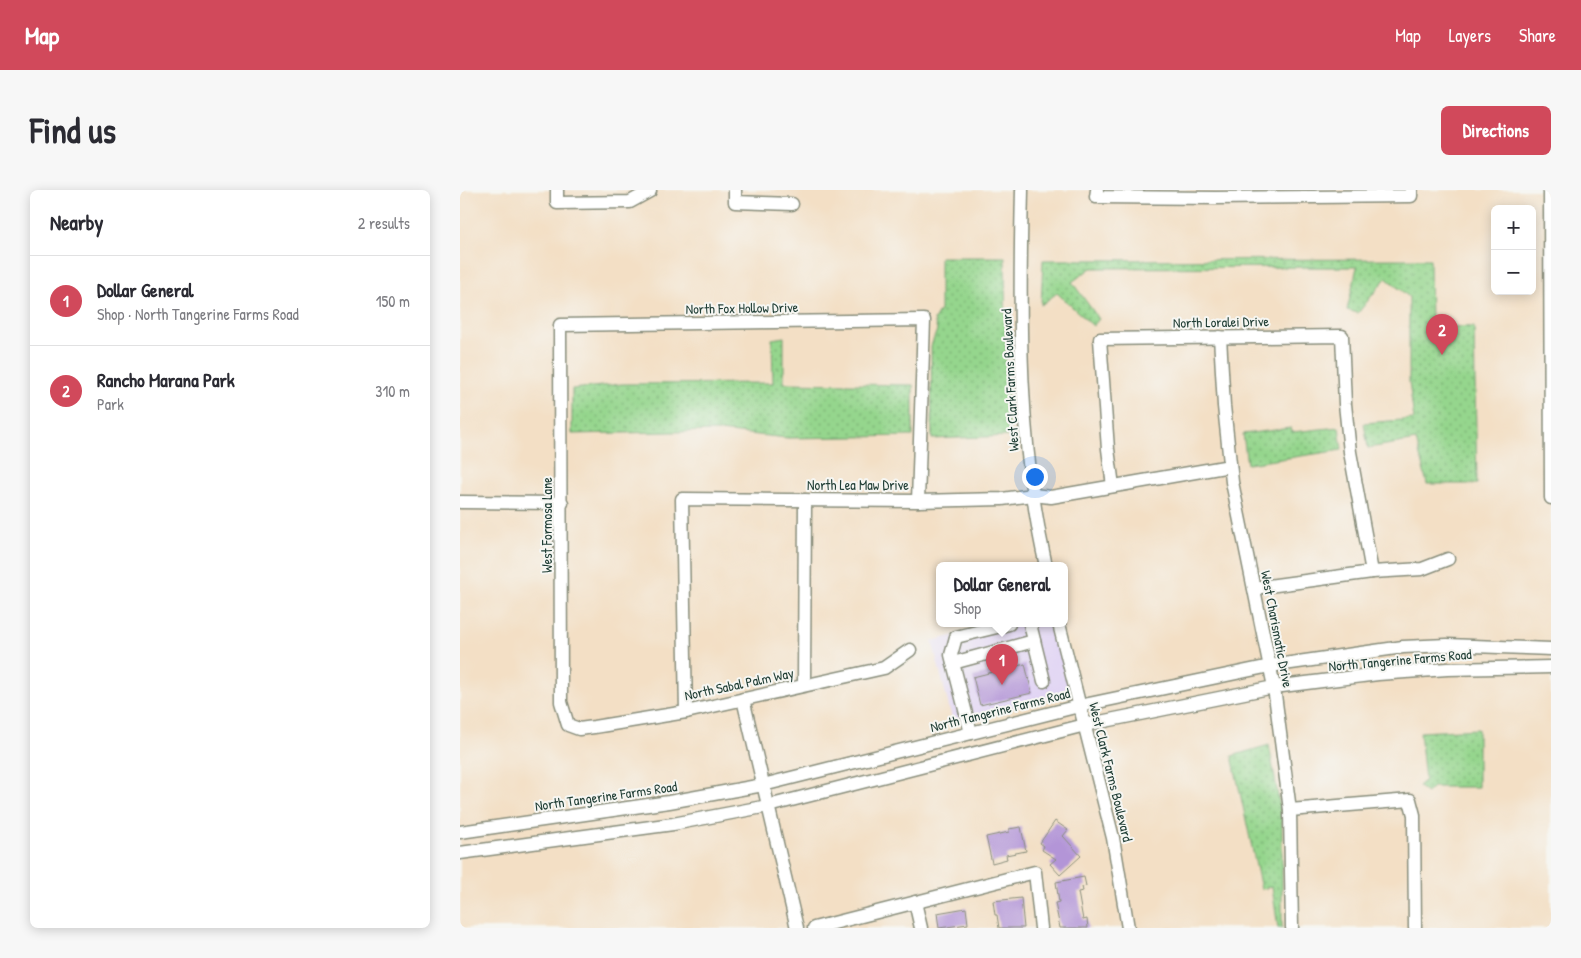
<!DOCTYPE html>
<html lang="en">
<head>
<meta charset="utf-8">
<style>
  :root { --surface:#fff; --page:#f7f7f7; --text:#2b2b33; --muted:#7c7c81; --line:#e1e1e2; --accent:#d1495b }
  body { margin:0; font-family:"Patrick Hand",sans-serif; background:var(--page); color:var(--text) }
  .controls { position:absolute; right:15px; top:15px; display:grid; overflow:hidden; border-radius:8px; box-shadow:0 2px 12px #0003 }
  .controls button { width:45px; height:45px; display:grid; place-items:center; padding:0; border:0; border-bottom:1px solid var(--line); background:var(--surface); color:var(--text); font:25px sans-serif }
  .you { position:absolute; left:574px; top:286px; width:18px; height:18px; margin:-12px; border:4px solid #fff; border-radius:50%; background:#1a73e8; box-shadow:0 0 0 8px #1a73e833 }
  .badge { display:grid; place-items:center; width:32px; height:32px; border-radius:50%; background:var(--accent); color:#fff; font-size:16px; font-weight:700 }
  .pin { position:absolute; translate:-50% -41px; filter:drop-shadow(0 1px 2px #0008) }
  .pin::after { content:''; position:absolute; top:26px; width:18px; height:15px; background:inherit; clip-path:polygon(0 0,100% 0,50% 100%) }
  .popup { position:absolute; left:476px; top:372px; width:132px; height:65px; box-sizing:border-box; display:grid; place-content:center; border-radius:8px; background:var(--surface); filter:drop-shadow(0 1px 4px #0005); font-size:16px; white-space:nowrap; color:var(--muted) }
  .popup b { font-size:19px; color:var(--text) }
  .popup::after { content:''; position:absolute; left:50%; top:100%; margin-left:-10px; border:10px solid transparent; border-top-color:var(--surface) }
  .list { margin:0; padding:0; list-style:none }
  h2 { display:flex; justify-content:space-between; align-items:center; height:65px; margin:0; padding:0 20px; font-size:21px }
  h2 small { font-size:16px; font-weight:400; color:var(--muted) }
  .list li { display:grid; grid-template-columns:32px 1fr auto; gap:15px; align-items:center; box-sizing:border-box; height:90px; padding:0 20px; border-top:1px solid var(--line) }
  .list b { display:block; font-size:19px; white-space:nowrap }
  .list p { margin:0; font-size:16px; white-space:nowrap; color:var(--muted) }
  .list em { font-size:16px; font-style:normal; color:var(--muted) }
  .map { position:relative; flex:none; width:1091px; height:738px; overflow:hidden; border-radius:8px }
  header { display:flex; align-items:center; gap:30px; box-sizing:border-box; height:70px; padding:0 25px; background:var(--accent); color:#fff }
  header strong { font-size:24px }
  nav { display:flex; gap:28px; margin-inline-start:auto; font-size:18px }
  .intro { display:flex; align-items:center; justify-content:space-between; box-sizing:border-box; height:120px; padding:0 30px }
  h1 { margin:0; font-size:35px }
  .button { padding:12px 22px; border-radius:8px; background:var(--accent); color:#fff; font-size:18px; font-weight:700 }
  main { display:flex; gap:30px; padding:0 30px }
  aside { flex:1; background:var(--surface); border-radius:8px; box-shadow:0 2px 12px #0003 }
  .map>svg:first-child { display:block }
  .built { fill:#e1d4f4 }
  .park { fill:url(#park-dots); stroke:#5a8a60 }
  .building { fill:#b395d7 }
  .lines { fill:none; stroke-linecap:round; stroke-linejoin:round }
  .minor-casing { stroke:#898e7c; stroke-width:15 }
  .minor { stroke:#fff; stroke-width:12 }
  .labels { text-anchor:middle; stroke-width:4; stroke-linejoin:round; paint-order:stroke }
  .street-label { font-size:14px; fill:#1f3d34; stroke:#f6f6f2 }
</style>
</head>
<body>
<header>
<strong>Map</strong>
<nav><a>Map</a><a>Layers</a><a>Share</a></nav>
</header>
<div class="intro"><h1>Find us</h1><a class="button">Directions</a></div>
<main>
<aside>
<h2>Nearby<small>2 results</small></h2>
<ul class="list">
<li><span class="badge">1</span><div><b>Dollar General</b><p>Shop · North Tangerine Farms Road</p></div><em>150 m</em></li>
<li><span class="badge">2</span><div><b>Rancho Marana Park</b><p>Park</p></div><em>310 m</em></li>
</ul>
</aside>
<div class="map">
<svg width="1091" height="738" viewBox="0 0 1091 738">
  <defs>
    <pattern id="park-dots" width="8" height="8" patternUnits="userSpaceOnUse" patternTransform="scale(1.25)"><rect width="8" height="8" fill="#95d68d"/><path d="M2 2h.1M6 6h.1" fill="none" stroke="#79af74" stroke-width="1.8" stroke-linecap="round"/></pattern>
  </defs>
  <rect width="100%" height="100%" fill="#f6f6f2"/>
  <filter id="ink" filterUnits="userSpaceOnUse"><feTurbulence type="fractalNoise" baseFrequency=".02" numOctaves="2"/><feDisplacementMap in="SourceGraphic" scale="10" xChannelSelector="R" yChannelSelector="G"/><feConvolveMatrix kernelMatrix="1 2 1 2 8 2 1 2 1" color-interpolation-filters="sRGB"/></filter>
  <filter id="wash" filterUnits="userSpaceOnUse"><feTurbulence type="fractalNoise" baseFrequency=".0096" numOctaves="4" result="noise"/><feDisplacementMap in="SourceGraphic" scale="20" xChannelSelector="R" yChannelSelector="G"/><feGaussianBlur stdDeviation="1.12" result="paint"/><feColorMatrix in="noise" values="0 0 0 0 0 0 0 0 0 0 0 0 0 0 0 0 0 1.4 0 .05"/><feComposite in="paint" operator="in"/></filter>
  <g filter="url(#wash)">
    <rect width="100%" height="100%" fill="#f3dfc5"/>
    <path class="built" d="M539,434H599L616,502L493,532L472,451Z"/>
    <g class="park">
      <path d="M480,67H545L546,177L549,246L472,249L471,156L477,140L474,130L480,120Z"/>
      <path d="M970,69L971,136L1014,137L1017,294H967L956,250L908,258L904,233L954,229L949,192V107L926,88L898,123L887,120L897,77L631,78L612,92L639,129L633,136L597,103L581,115L583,70Z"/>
      <path d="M324,147V193L453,195V246L328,248L259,241L112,244V199L162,194L313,193L312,149Z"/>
      <path d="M879,237L882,260L787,274L783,244L831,238L832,242Z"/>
      <path d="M1018,539V597H973L967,603L958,596L965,590L960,542Z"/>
      <path d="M809,555L822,629V738H818L812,697L801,699L772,566Z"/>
    </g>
    <g id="blocks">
      <g class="building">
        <path d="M565,474L572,503L520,515L513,487Z"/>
        <path d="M595,631L608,640L603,646L621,666L600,685L590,674L596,669L582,660L584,656L580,653Z"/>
        <path d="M561,637L566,661L546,665L547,669L532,673L526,647L549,642V639Z"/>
        <path d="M624,687L626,696L622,697L623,701L618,702L623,730L627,729L628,738H600L595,713L599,712L596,692Z"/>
        <path d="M561,708L564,738H539L537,725H535L533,711Z"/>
        <path d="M506,718L508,734L479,738L477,723Z"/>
      </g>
    </g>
  </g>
  <g filter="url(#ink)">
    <use href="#blocks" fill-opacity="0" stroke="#898e7c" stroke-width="1"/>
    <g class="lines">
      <g class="minor-casing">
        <g id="minor">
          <path d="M97,0V13L170,12L190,1"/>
          <path d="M275,0V12L332,14"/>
          <path d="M562,0C559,126 558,253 586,376"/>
          <path d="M637,0L636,7L756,8L951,6V0"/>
          <path d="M1090,0L1091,308"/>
          <path d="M760,147L764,216L772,292L814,497L830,620L832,738"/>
          <path d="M653,296L648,259L640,149L882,146L885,214L890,262L912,382"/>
          <path d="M0,312L102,313"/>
          <path d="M794,398L912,382L962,379L988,369"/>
          <path d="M570,434L584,491"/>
          <path d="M599,434L653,648L668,738"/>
          <path d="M450,460L424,478L226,522L134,537L119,539L108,535L101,512L100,135L464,130L458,311"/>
          <path d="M493,473L574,451"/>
          <path d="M344,495L345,310"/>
          <path d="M283,509L337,738"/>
          <path d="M226,522L222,309L458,311L542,309L573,305L591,307L770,276"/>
          <path d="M511,543L491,465L496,447L549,434"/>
          <path d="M830,620L950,610L954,625L955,738"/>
          <path d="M0,642L209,612L303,595L619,516L810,476L943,457L987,455L1091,459"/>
          <path d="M0,663L213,634L308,616L625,535L814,497L918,484L987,479L1091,477"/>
          <path d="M455,712L461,738"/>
          <path d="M354,738L575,682L581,738"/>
        </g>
      </g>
      <use href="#minor" class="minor"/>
    </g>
  </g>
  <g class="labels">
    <g class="street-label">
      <text transform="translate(282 118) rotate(-1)" y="5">North Fox Hollow Drive</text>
      <text transform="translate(761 132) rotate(-1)" y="5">North Loralei Drive</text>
      <text transform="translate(550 190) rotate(-93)" y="5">West Clark Farms Boulevard</text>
      <text x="398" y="300">North Lea Maw Drive</text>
      <text transform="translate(87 335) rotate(-90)" y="5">West Formosa Lane</text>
      <text transform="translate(817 439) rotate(79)" y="5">West Charismatic Drive</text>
      <text transform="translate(940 470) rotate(-5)" y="5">North Tangerine Farms Road</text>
      <text transform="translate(279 494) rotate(-12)" y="5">North Sabal Palm Way</text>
      <text transform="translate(540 520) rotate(-14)" y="5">North Tangerine Farms Road</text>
      <text transform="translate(651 582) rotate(76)" y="5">West Clark Farms Boulevard</text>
      <text transform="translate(146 606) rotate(-8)" y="5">North Tangerine Farms Road</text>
    </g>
  </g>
</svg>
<div class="controls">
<button>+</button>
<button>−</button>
</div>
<div class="you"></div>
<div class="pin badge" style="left:542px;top:495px">1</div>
<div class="popup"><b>Dollar General</b>Shop</div>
<div class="pin badge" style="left:982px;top:165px">2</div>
</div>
</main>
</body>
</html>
